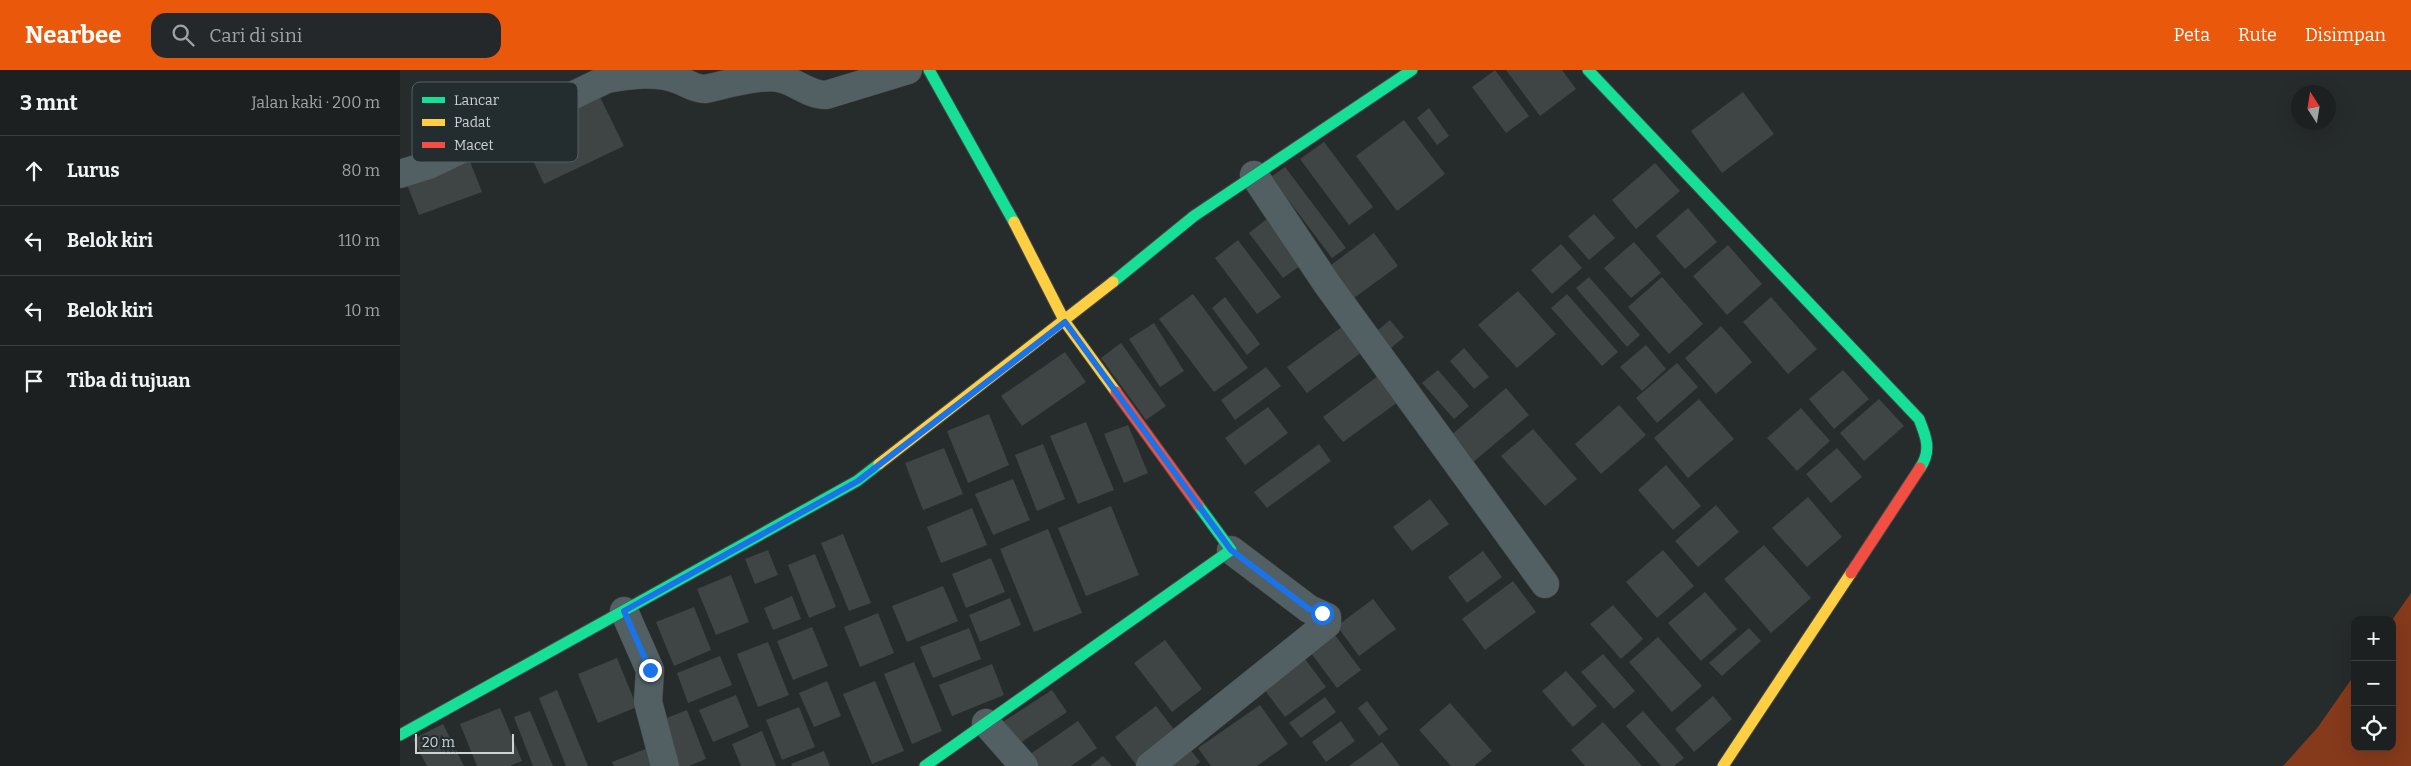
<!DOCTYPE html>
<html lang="id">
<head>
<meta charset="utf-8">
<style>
  :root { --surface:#1c2021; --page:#25282a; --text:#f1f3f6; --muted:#a0a3a5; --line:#3a3e3f; --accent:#ea580c }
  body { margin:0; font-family:Bitter,serif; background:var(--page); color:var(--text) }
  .controls { position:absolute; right:15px; bottom:15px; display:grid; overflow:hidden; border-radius:10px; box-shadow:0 5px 20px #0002 }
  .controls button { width:45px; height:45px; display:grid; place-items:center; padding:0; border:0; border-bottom:1px solid var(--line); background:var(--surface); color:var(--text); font:25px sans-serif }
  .compass { position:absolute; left:1891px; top:15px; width:45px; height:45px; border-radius:50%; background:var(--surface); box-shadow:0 5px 20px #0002; rotate:348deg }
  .scale { position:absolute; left:15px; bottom:12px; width:99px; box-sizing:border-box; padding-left:5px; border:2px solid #cdd2d4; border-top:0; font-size:14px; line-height:18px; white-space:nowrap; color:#cdd2d4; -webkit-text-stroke:4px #232c2f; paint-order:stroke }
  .stop { position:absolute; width:15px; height:15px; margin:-11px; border:4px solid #1a73e8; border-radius:50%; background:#fff }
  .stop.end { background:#1a73e8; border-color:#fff; box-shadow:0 1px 5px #0008 }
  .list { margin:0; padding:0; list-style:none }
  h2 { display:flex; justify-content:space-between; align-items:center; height:65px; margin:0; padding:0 20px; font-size:21px }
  h2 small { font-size:16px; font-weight:400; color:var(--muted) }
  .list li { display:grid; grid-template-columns:32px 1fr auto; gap:15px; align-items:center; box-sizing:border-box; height:70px; padding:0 20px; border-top:1px solid var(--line) }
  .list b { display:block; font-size:19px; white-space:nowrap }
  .list em { font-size:16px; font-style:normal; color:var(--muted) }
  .icon { flex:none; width:28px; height:28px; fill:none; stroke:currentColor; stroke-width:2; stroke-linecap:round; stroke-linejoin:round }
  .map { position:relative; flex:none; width:2011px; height:696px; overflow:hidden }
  header { display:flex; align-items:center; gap:30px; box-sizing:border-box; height:70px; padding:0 25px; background:var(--accent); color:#fff }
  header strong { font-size:24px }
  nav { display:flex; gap:28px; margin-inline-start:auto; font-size:18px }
  .search { width:350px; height:45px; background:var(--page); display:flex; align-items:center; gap:12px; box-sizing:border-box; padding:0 18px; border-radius:15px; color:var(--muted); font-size:19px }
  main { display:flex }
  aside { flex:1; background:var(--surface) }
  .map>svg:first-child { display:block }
  .water { fill:#853a1b }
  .building { fill:#3f4445 }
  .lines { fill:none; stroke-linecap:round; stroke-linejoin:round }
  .street-casing { stroke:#454849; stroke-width:29 }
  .fast-casing { stroke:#454849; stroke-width:13 }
  .slow-casing { stroke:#454849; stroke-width:13 }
  .jam-casing { stroke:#454849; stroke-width:13 }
  .street { stroke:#526063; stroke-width:28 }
  .fast { stroke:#16e098; stroke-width:11 }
  .slow { stroke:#ffcf43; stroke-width:11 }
  .jam { stroke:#f24e42; stroke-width:11 }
  .route { stroke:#1a73e8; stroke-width:6 }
  .key { fill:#232c2f; stroke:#565e61; stroke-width:1 }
  .key-label { font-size:14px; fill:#cdd2d4 }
</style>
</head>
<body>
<header>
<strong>Nearbee</strong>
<div class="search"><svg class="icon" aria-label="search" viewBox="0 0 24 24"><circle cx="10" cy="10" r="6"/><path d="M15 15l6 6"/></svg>Cari di sini</div>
<nav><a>Peta</a><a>Rute</a><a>Disimpan</a></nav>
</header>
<main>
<aside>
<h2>3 mnt<small>Jalan kaki · 200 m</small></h2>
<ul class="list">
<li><svg class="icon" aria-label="ahead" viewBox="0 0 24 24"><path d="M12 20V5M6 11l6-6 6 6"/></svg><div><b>Lurus</b></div><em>80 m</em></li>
<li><svg class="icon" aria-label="left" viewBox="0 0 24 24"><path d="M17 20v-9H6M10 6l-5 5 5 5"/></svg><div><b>Belok kiri</b></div><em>110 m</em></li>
<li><svg class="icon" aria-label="left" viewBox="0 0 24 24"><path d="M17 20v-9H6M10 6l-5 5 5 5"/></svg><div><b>Belok kiri</b></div><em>10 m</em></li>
<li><svg class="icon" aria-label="arrive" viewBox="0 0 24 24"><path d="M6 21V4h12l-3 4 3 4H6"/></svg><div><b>Tiba di tujuan</b></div></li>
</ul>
</aside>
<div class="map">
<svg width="2011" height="696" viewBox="0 0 2011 696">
  <rect width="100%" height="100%" fill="#262b2c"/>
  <path class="water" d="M2011,523V696H1883L1918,657L1955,604V677H1992V550Z"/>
  <g class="building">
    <path d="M1095,0L1129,46L1106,63L1072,17Z"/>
    <path d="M1106,0H1162L1176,19L1140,46Z"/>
    <path d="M1343,22L1374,64L1322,103L1291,61Z"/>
    <path d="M199,25L224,76L144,114L120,63Z"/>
    <path d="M1029,38L1049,66L1037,75L1017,48Z"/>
    <path d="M1004,50L1045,104L997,141L956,86Z"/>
    <path d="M924,72L973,137L949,155L900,89Z"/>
    <path d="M69,89L82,122L19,145L6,112Z"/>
    <path d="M1255,93L1280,121L1236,159L1212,130Z"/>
    <path d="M885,97L946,178L932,188L871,107Z"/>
    <path d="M1288,138L1317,172L1285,199L1256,166Z"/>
    <path d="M1194,144L1215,168L1189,190L1168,166Z"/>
    <path d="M868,148L903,194L883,208L849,163Z"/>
    <path d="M974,163L998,196L947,233L923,201Z"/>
    <path d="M838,170L881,227L857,244L815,188Z"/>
    <path d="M1234,172L1261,203L1231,228L1204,198Z"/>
    <path d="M1161,174L1182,198L1152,224L1131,200Z"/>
    <path d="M1328,175L1362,214L1327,245L1293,206Z"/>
    <path d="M1189,207L1240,265L1227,277L1176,218Z"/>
    <path d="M1262,207L1303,254L1269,284L1228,237Z"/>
    <path d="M1118,221L1156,264L1117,298L1078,255Z"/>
    <path d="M793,224L848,298L814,322L759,249Z"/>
    <path d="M1167,224L1218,282L1202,296L1151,238Z"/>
    <path d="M825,227L860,274L847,285L812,238Z"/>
    <path d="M1371,227L1417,279L1388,304L1343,252Z"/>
    <path d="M990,250L1004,267L984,284L970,267Z"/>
    <path d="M754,253L784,301L760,317L729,269Z"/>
    <path d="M943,256L962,282L907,323L887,297Z"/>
    <path d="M1321,256L1352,292L1316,324L1285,288Z"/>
    <path d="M721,273L766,336L746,350L701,288Z"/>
    <path d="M1246,275L1266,299L1242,321L1220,297Z"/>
    <path d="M1064,278L1089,307L1074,319L1050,291Z"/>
    <path d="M665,282L686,312L622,356L601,326Z"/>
    <path d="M1277,293L1298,317L1257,353L1236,328Z"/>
    <path d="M866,297L881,316L835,350L821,330Z"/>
    <path d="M1038,300L1069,336L1054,349L1022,313Z"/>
    <path d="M1443,300L1469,329L1434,359L1409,329Z"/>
    <path d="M978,306L998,332L943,372L923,347Z"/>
    <path d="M1106,318L1129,345L1072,393L1049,367Z"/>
    <path d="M1299,329L1334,369L1288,408L1254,368Z"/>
    <path d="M1479,329L1504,356L1464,391L1440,363Z"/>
    <path d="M1219,335L1246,365L1201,404L1175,374Z"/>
    <path d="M868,337L888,363L845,395L825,368Z"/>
    <path d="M1401,338L1430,371L1397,401L1367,368Z"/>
    <path d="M589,344L609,395L568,413L547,361Z"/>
    <path d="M686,352L714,420L678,434L650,366Z"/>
    <path d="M728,355L748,403L724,413L704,364Z"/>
    <path d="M1133,359L1177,409L1145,436L1101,386Z"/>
    <path d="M643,374L665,429L637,441L615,385Z"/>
    <path d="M919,374L931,391L867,438L854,422Z"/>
    <path d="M544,378L563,424L523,440L505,393Z"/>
    <path d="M1437,378L1462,407L1431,433L1406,404Z"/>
    <path d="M1266,395L1301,436L1273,460L1238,420Z"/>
    <path d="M613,409L630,450L593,465L575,424Z"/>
    <path d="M1408,427L1442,467L1407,497L1372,458Z"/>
    <path d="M1030,429L1049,454L1012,481L993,457Z"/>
    <path d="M1316,435L1339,462L1298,497L1275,471Z"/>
    <path d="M711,436L739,505L686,526L658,458Z"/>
    <path d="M572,438L587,475L541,493L527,457Z"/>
    <path d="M648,459L682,543L634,562L600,479Z"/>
    <path d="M443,464L471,533L449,541L421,473Z"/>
    <path d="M1364,475L1411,528L1371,563L1324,509Z"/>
    <path d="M368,480L378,505L355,514L345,489Z"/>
    <path d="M1263,480L1294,516L1257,548L1226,512Z"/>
    <path d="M1083,481L1102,507L1067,533L1048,507Z"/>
    <path d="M415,484L436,537L409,548L388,495Z"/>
    <path d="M591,488L605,522L566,538L552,504Z"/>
    <path d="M331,505L349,552L316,565L297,519Z"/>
    <path d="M1113,511L1136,542L1085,580L1062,549Z"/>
    <path d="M543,516L558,551L507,572L492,536Z"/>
    <path d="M1305,522L1337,559L1301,591L1268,553Z"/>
    <path d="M392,526L401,549L373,560L364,538Z"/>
    <path d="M610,528L621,555L580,572L569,545Z"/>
    <path d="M973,529L996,559L959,586L937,556Z"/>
    <path d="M1213,535L1243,569L1221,589L1190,554Z"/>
    <path d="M294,537L311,580L274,596L256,552Z"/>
    <path d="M478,543L494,583L460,597L444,557Z"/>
    <path d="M412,557L428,596L393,610L377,571Z"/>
    <path d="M569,558L581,589L533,608L520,577Z"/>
    <path d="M1349,558L1361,571L1322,606L1309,593Z"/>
    <path d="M932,561L961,600L937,618L908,579Z"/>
    <path d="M1258,567L1302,616L1272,642L1229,592Z"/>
    <path d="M765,570L802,619L772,642L734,593Z"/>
    <path d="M368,572L389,625L358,637L337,584Z"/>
    <path d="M1203,584L1235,621L1214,639L1181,602Z"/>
    <path d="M902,585L926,617L885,647L861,615Z"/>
    <path d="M320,586L332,615L288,633L277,603Z"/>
    <path d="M217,588L237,637L198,653L178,604Z"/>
    <path d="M514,592L542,661L512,674L484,604Z"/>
    <path d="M592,594L604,625L552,646L539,615Z"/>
    <path d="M1166,601L1197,636L1173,657L1142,621Z"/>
    <path d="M427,611L441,646L414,657L399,623Z"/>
    <path d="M475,611L504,681L472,694L443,624Z"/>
    <path d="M157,620L188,696H166L139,628Z"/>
    <path d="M652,620L667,642L617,675L601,653Z"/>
    <path d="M336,625L349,657L313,672L299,640Z"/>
    <path d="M1313,626L1332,649L1294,682L1275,659Z"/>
    <path d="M925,627L936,642L901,668L889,653Z"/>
    <path d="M967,631L988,659L979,666L958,638Z"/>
    <path d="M1050,633L1092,681L1074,696H1051L1019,660Z"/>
    <path d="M860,635L888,674L857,696H811L798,678Z"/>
    <path d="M756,636L779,666L737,696L715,667Z"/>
    <path d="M399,637L415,677L382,690L366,650Z"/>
    <path d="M100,638L122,691L110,696H77L60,654Z"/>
    <path d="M287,640L306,689L289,696H274L256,652Z"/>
    <path d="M130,641L153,696H133L114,647Z"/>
    <path d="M1243,641L1284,688L1274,696H1261L1226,656Z"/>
    <path d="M678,651L697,678L671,696H633L626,687Z"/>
    <path d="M941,651L955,671L926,692L912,672Z"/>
    <path d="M1203,652L1242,696H1185L1171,680Z"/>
    <path d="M43,654L64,696H27L13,669Z"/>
    <path d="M362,661L376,696H341L332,674Z"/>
    <path d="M982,672L1000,696H949Z"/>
    <path d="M785,673L800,692L795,696H757Z"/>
    <path d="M248,678L255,696H214L212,692Z"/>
    <path d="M424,681L430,696H392L391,694Z"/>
    <path d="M703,686L712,696H690Z"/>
  </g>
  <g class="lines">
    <g class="street-casing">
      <g id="street">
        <path d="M0,104L29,95L207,9C230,5 257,1 279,10C289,14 295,19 305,19C325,15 363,3 383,9C397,13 410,25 426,25L508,0"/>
        <path d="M854,105L927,214L1145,514"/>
        <path d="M224,541L250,600L248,632L265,696"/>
        <path d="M586,653L624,696"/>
        <path d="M750,696L927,554V547L909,539L831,480"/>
      </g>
    </g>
    <g class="fast-casing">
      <g id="fast">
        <path d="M529,0L614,152"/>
        <path d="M1188,0L1519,349C1526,366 1532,381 1520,398"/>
        <path d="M713,212L794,146L1012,0"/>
        <path d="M0,665L457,411L479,394"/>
        <path d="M525,696L831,480L798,435"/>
      </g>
    </g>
    <g class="slow-casing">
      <g id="slow">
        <path d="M614,152L665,252L716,322"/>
        <path d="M479,394L713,212"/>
        <path d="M1323,696L1451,503"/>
      </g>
    </g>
    <g class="jam-casing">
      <g id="jam">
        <path d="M716,322L798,435"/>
        <path d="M1451,503L1520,398"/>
      </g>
    </g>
    <use href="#street" class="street"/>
    <use href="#fast" class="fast"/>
    <use href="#slow" class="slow"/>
    <use href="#jam" class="jam"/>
  </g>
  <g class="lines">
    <path class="route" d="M250,600L224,541L458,411L665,252L831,480L909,539L922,543"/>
  </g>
  <rect x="12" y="12" width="166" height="80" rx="8" class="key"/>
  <rect x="22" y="27" width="23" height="6" fill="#16e098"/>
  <rect x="22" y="49" width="23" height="7" fill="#ffcf43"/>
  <rect x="22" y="72" width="23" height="6" fill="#f24e42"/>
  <g class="key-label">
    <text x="54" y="35">Lancar</text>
    <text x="54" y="57">Padat</text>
    <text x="54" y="80">Macet</text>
  </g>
</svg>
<div class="controls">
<button>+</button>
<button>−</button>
<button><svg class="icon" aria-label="locate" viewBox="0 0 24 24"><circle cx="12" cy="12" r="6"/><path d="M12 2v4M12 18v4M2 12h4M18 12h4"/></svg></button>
</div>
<svg class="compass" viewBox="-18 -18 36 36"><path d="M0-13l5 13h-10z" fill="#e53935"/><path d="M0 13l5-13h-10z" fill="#a0a3a5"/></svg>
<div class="scale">20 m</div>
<div class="stop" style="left:922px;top:543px"></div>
<div class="stop end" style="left:250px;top:600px"></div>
</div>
</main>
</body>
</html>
